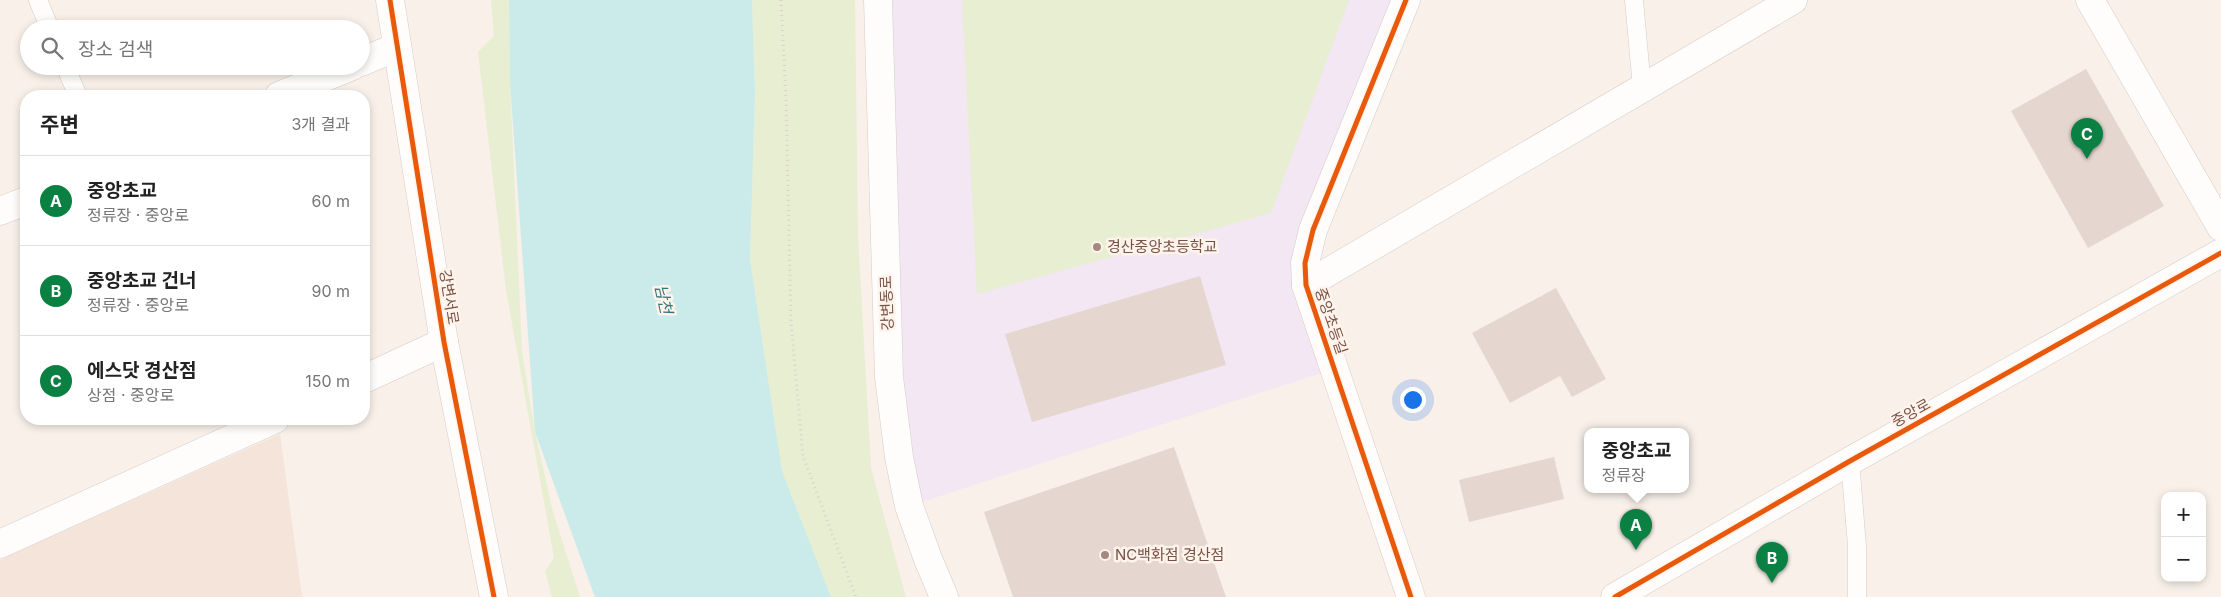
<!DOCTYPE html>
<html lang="ko">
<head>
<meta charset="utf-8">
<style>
  :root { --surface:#fff; --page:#f2f2f2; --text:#222; --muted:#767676; --line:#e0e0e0; --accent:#0b8043 }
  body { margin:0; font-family:Inter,"Noto Sans KR",sans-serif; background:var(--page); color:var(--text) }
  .controls { position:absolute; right:15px; bottom:15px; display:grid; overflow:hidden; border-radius:10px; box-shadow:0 2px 8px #0003 }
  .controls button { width:45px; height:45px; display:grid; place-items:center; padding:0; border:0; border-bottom:1px solid var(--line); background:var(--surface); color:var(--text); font:25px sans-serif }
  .you { position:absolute; left:1412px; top:399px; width:18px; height:18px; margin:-12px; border:4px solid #fff; border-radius:50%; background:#1a73e8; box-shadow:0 0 0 8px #1a73e833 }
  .badge { display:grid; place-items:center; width:32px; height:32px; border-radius:50%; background:var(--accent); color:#fff; font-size:16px; font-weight:700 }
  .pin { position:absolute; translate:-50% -41px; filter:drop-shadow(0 1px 2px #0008) }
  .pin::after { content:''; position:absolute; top:26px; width:18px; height:15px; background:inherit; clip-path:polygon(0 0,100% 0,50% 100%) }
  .popup { position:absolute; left:1584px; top:428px; width:105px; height:65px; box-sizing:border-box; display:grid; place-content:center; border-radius:10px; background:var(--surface); filter:drop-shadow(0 1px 4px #0005); font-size:16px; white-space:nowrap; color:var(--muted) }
  .popup b { font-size:19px; color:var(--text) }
  .popup::after { content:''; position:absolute; left:50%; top:100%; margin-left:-10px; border:10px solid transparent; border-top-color:var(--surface) }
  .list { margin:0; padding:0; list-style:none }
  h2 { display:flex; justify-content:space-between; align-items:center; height:65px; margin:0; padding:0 20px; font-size:21px }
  h2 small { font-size:16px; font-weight:400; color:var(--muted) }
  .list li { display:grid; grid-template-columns:32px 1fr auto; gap:15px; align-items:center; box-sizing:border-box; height:90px; padding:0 20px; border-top:1px solid var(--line) }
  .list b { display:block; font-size:19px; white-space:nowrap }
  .list p { margin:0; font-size:16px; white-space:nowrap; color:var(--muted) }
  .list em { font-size:16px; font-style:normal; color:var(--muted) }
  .icon { flex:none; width:28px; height:28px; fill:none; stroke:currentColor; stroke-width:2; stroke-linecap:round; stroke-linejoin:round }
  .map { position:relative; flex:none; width:2221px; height:597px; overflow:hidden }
  .search { position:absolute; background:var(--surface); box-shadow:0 2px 8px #0003; left:20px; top:20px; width:350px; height:55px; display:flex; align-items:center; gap:12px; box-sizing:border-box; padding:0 18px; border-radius:28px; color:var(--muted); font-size:19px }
  .panel { position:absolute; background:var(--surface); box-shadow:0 2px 8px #0003; left:20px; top:90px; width:350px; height:335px; border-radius:20px }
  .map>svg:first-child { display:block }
  .residential { fill:#f4e4d9 }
  .education { fill:#f2e7f2 }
  .green { fill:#e7eed2 }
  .water { fill:#caebe9 }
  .building { fill:#e5d7d0 }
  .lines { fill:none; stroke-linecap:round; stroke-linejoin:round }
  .lane-casing { stroke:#d6cbc6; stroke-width:19 }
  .street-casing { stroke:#d6cbc6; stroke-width:29 }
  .secondary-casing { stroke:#d7cbc6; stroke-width:29 }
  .path { stroke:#dbd0cb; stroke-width:3; stroke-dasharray:1 4; stroke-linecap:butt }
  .lane { stroke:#fefdfc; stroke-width:18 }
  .street { stroke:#fefdfc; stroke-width:28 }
  .secondary { stroke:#fefdfc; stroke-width:28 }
  .cycleway-casing { stroke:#fff4eb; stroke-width:8 }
  .cycleway { stroke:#e8590c; stroke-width:5 }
  .poi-dot { fill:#a58980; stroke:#fff4eb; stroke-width:2 }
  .labels { text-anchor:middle; stroke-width:5; stroke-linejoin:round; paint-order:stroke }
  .poi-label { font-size:15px; fill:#785147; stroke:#fff4eb; text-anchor:start }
  .street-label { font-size:15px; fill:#785147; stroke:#fff4eb }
  .water-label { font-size:16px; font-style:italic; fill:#367678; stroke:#fff4eb }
</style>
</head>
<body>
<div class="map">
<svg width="2221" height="597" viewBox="0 0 2221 597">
  <rect width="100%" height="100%" fill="#f8f0e9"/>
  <path class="residential" d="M280,434L302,597H0V560Z"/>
  <path class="education" d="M879,0H1406L1313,230L1334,369L909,506Z"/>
  <g class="green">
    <path d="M491,0H509L510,83L522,352L535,432L553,512L580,597H552L545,571L554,558L506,290L478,52L494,36Z"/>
    <path d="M752,0H855L858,237L871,468L906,597H831L782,471L750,259L755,93Z"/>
    <path d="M962,0H1349L1271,213L977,294Z"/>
  </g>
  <path class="water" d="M509,0H752L755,93L750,259L782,471L831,597H595L535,432L510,83Z"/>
  <g class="building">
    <path d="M2086,69L2164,206L2088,248L2011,111Z"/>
    <path d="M1200,276L1226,365L1032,422L1005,334Z"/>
    <path d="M1556,288L1606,379L1572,397L1560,376L1510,403L1472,333Z"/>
    <path d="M1174,447L1226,597H1013L984,512Z"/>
    <path d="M1554,457L1564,499L1469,522L1459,480Z"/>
  </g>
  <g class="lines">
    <g class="lane-casing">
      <g id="lane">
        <path d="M38,0L50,29"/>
        <path d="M1634,0L1642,88"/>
        <path d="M65,66L78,96"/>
        <path d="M1850,461L1857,546V597"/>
      </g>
    </g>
    <g class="street-casing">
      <g id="street">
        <path d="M878,0L889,377L899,457L909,506L928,559L944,597"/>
        <path d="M1406,0L1313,230L1305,263L1306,285L1411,597"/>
        <path d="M2090,0L2221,227"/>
        <path d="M361,62L397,47"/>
        <path d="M279,96L352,66"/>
        <path d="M0,211L26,201"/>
        <path d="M1306,285L1793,0"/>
        <path d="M364,379L444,342"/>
        <path d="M0,544L275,419"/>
      </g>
    </g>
    <g class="secondary-casing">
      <g id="secondary">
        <path d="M390,0L444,342L494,597"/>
        <path d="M1615,597L1850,461L2221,253"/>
      </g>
    </g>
    <path class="path" d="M781,0L786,97L791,322L803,456L856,597"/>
    <use href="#lane" class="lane"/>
    <use href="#street" class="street"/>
    <use href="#secondary" class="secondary"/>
    <g class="cycleway-casing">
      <g id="cycleway">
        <path d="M390,0L444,342L494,597"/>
        <path d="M1406,0L1313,230L1305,263L1306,285L1411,597"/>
        <path d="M1615,597L1850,461L2221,253"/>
      </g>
    </g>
    <use href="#cycleway" class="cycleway"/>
  </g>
  <g class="poi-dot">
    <circle cx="1097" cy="247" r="5"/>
    <circle cx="1105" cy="555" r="5"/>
  </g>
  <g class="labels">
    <g class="poi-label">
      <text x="1107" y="252">경산중앙초등학교</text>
      <text x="1115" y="560">NC백화점 경산점</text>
    </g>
    <g class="street-label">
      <text transform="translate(449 297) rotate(81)" y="5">강변서로</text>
      <text transform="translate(887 303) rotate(-92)" y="5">강변동로</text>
      <text transform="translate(1331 321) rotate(71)" y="5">중앙초등길</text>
      <text transform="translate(1911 413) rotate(-29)" y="5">중앙로</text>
    </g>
    <g class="water-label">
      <text transform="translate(664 299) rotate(78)" y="6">남천</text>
    </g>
  </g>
</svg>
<div class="controls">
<button>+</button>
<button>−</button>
</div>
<div class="you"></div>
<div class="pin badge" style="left:1636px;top:550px">A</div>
<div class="popup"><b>중앙초교</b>정류장</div>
<div class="pin badge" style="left:1772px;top:583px">B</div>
<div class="pin badge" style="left:2087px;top:159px">C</div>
<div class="search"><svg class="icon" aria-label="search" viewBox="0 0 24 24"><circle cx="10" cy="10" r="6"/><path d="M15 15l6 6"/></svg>장소 검색</div>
<section class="panel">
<h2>주변<small>3개 결과</small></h2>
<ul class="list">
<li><span class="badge">A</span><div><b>중앙초교</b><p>정류장 · 중앙로</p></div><em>60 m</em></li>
<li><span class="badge">B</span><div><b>중앙초교 건너</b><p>정류장 · 중앙로</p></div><em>90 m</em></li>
<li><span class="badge">C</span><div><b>에스닷 경산점</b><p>상점 · 중앙로</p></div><em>150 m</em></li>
</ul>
</section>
</div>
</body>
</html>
